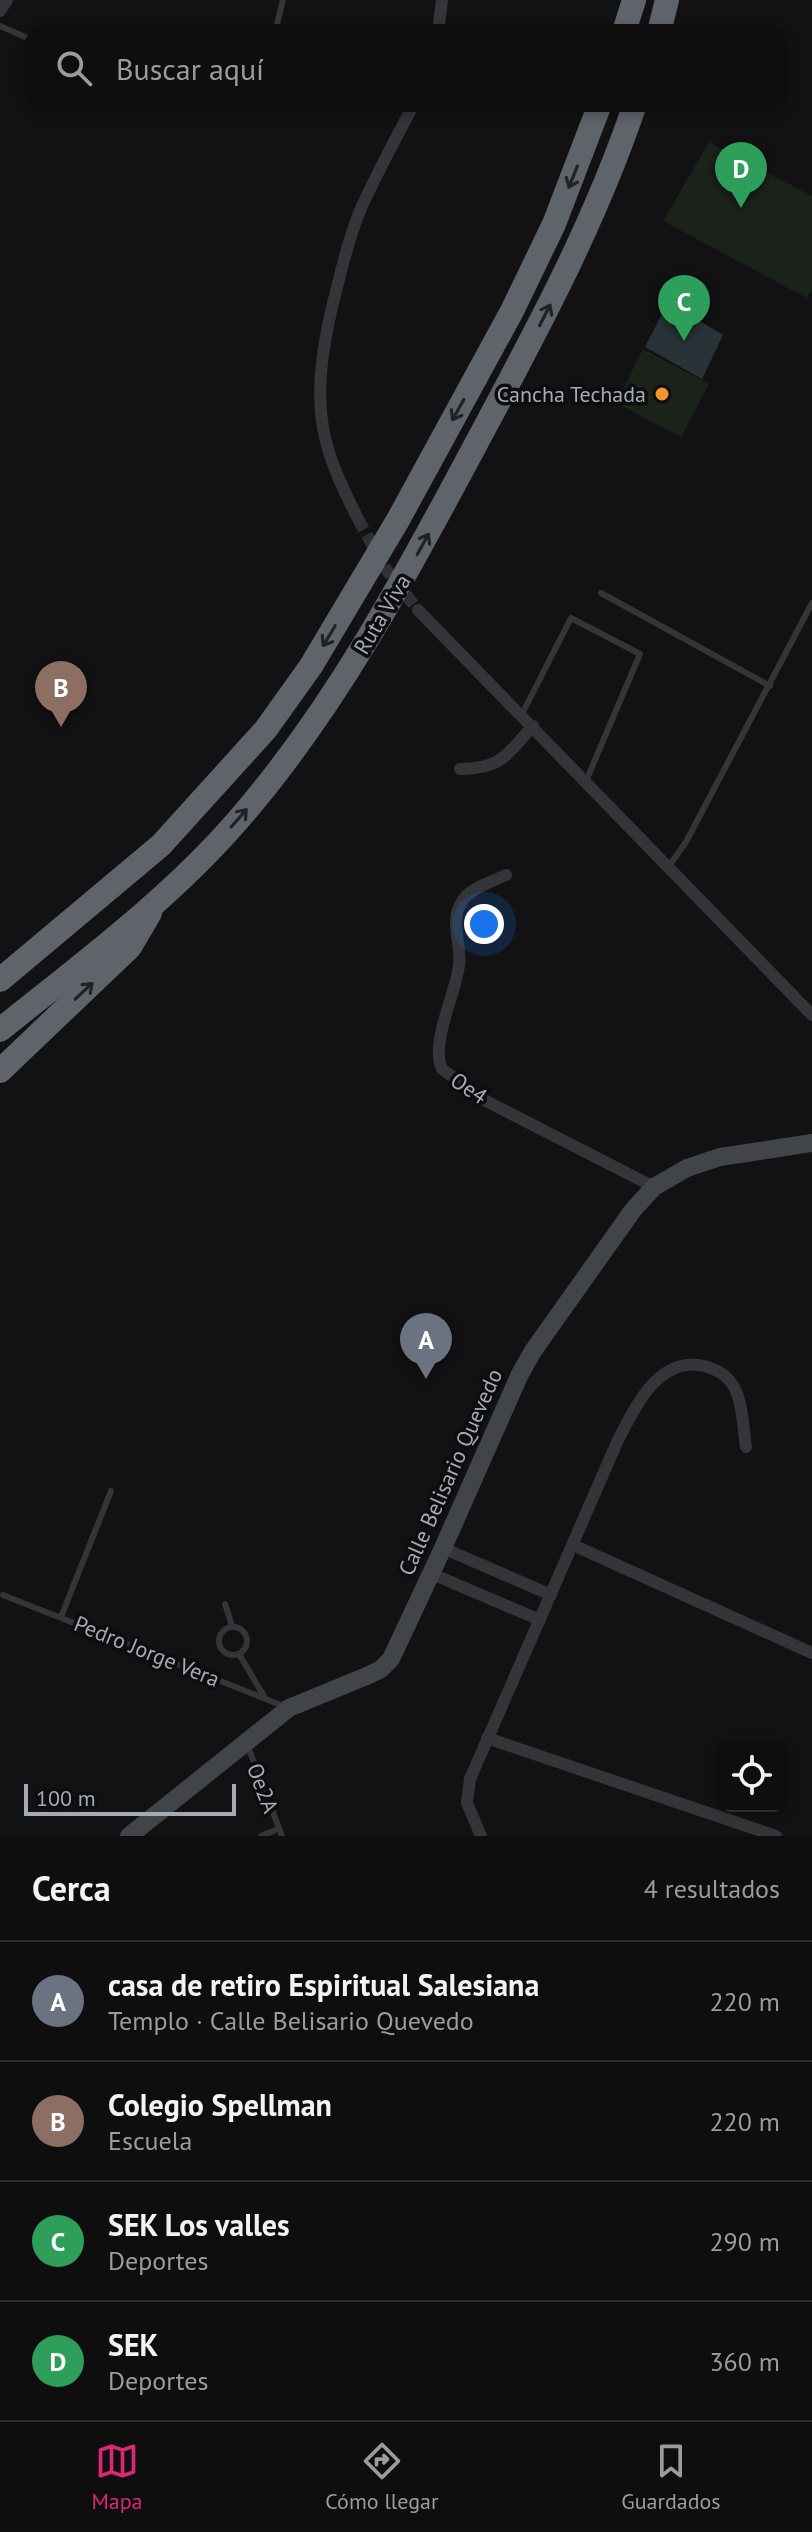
<!DOCTYPE html>
<html lang="es">
<head>
<meta charset="utf-8">
<style>
  :root { --surface:#0e0e0f; --page:#171718; --text:#f1f3f6; --muted:#9b9c9e; --line:#2e2e2f; --accent:#db2777 }
  body { margin:0; font-family:"PT Sans",sans-serif; background:var(--page); color:var(--text) }
  .controls { position:absolute; right:24px; bottom:24px; display:grid; overflow:hidden; border-radius:16px; box-shadow:0 4px 12px #0003 }
  .controls button { width:72px; height:72px; display:grid; place-items:center; padding:0; border:0; border-bottom:2px solid var(--line); background:var(--surface); color:var(--text); font:40px sans-serif }
  .scale { position:absolute; left:24px; bottom:20px; width:212px; box-sizing:border-box; padding-left:8px; border:4px solid #a3abb5; border-top:0; font-size:22px; line-height:28px; white-space:nowrap; color:#a3abb5; -webkit-text-stroke:6px #0d0d0f; paint-order:stroke }
  .you { position:absolute; left:484px; top:924px; width:28px; height:28px; margin:-20px; border:6px solid #fff; border-radius:50%; background:#1a73e8; box-shadow:0 0 0 12px #1a73e833 }
  .badge { display:grid; place-items:center; width:52px; height:52px; border-radius:50%; background:var(--accent); color:#fff; font-size:26px; font-weight:700 }
  .pin { position:absolute; translate:-50% -66px; filter:drop-shadow(0 2px 4px #0008) }
  .pin::after { content:''; position:absolute; top:42px; width:28px; height:24px; background:inherit; clip-path:polygon(0 0,100% 0,50% 100%) }
  .list { margin:0; padding:0; list-style:none }
  h2 { display:flex; justify-content:space-between; align-items:center; height:104px; margin:0; padding:0 32px; font-size:34px }
  h2 small { font-size:26px; font-weight:400; color:var(--muted) }
  .list li { display:grid; grid-template-columns:52px 1fr auto; gap:24px; align-items:center; box-sizing:border-box; height:120px; padding:0 32px; border-top:2px solid var(--line) }
  .list b { display:block; font-size:30px; white-space:nowrap }
  .list p { margin:0; font-size:26px; white-space:nowrap; color:var(--muted) }
  .list em { font-size:26px; font-style:normal; color:var(--muted) }
  .icon { flex:none; width:44px; height:44px; fill:none; stroke:currentColor; stroke-width:2; stroke-linecap:round; stroke-linejoin:round }
  .map { position:relative; flex:none; width:812px; height:1836px; overflow:hidden }
  .search { position:absolute; background:var(--surface); box-shadow:0 4px 12px #0003; left:24px; right:24px; top:24px; height:88px; display:flex; align-items:center; gap:20px; box-sizing:border-box; padding:0 28px; border-radius:24px; color:var(--muted); font-size:30px }
  .sheet { height:584px; background:var(--surface) }
  nav { display:flex; justify-content:space-around; align-items:center; box-sizing:border-box; height:112px; border-top:2px solid var(--line); background:var(--surface); font-size:22px; color:var(--muted) }
  nav a { display:grid; justify-items:center; gap:4px }
  nav .on { color:var(--accent) }
  .map>svg:first-child { display:block }
  .green { fill:#1a221a }
  .water { fill:#283338 }
  .lines { fill:none; stroke-linecap:round; stroke-linejoin:round }
  .street-tunnel { stroke:#2f3134; stroke-width:12; stroke-dasharray:12 6; stroke-linecap:butt }
  .lane { stroke:#333539; stroke-width:6 }
  .street { stroke:#333539; stroke-width:12 }
  .secondary { stroke:#414449; stroke-width:18 }
  .highway { stroke:#5f636a; stroke-width:24 }
  .oneway { stroke:#222226 }
  .poi-dot { fill:#f59328; stroke:#0d0d0f; stroke-width:3 }
  .labels { text-anchor:middle; stroke-width:7; stroke-linejoin:round; paint-order:stroke }
  .poi-label { font-size:22px; fill:#a3abb5; stroke:#0d0d0f; text-anchor:end }
  .street-label { font-size:22px; fill:#a3abb5; stroke:#0d0d0f }
</style>
</head>
<body>
<div class="map">
<svg width="812" height="1836" viewBox="0 0 812 1836">
  <rect width="100%" height="100%" fill="#121214"/>
  <g class="green">
    <path d="M709,142L812,196V290L807,298L663,221Z"/>
    <path d="M643,349L709,384L681,437L616,403Z"/>
  </g>
  <path class="water" d="M668,302L723,335L702,379L645,347Z"/>
  <g class="lines">
    <path class="street-tunnel" d="M358,519L385,568L418,610"/>
    <g class="lane">
      <path d="M0,26L32,40"/>
      <path d="M275,32L283,0"/>
      <path d="M601,593L770,686"/>
      <path d="M522,714L571,618L640,654L586,781"/>
      <path d="M669,866L686,842L812,603"/>
      <path d="M3,1595L286,1707"/>
      <path d="M225,1604L232,1626"/>
      <path d="M61,1617L111,1491"/>
      <circle cx="233" cy="1641" r="14"/>
      <path d="M239,1654L265,1698"/>
      <path d="M247,1744L282,1836"/>
      <path d="M261,1836L278,1829"/>
    </g>
    <g class="street">
      <path d="M0,11L7,0"/>
      <path d="M438,32L442,0"/>
      <path d="M358,519C343,489 329,461 323,428C316,387 323,347 332,307C340,276 347,243 359,213C375,176 395,140 414,104"/>
      <path d="M418,610L812,1015"/>
      <path d="M460,769C503,768 506,755 533,726"/>
      <path d="M506,875C490,883 468,888 460,905C450,924 462,945 459,966C455,995 430,1044 442,1069L486,1101L654,1187"/>
      <path d="M573,1545L812,1653"/>
      <path d="M443,1548L551,1595"/>
      <path d="M430,1573L540,1620"/>
      <path d="M487,1738L776,1836"/>
      <path d="M481,1836L467,1803L470,1779L618,1440C636,1406 658,1356 704,1366C716,1369 728,1376 734,1387C743,1404 743,1428 746,1447"/>
    </g>
    <path class="secondary" d="M129,1836L289,1708L369,1675L381,1669L391,1659L443,1548L520,1374L533,1351L633,1210L654,1187L687,1168L720,1157L812,1143"/>
    <g class="highway">
      <path d="M624,32L634,0"/>
      <path d="M659,32L667,0"/>
      <path d="M0,980L161,845L266,729L311,666L398,520L512,311L554,224L600,104"/>
      <path d="M0,1030C82,964 170,899 239,819C337,706 407,573 477,442C536,332 595,223 635,104"/>
      <path d="M0,1071L130,947L150,913"/>
    </g>
  </g>
  <defs><path id="oneway-shaft" d="M-6 0H5M1.5-3L5.5 0L1.5 3" fill="none" stroke-width="1.6" stroke-linecap="round" stroke-linejoin="round" transform="scale(2)"/></defs>
  <g class="oneway">
    <use href="#oneway-shaft" transform="translate(573 177) rotate(112)"/>
    <use href="#oneway-shaft" transform="translate(545 315) rotate(-63)"/>
    <use href="#oneway-shaft" transform="translate(458 410) rotate(119)"/>
    <use href="#oneway-shaft" transform="translate(423 544) rotate(-61)"/>
    <use href="#oneway-shaft" transform="translate(329 636) rotate(121)"/>
    <use href="#oneway-shaft" transform="translate(239 818) rotate(-49)"/>
    <use href="#oneway-shaft" transform="translate(84 991) rotate(-43)"/>
  </g>
  <circle class="poi-dot" cx="662" cy="394" r="8"/>
  <g class="labels">
    <g class="poi-label">
      <text x="646" y="402">Cancha Techada</text>
    </g>
    <g class="street-label">
      <text transform="translate(382 614) rotate(-59)" y="8">Ruta Viva</text>
      <text transform="translate(469 1088) rotate(34)" y="8">Oe4</text>
      <text transform="translate(450 1472) rotate(-66)" y="8">Calle Belisario Quevedo</text>
      <text transform="translate(147 1651) rotate(22)" y="8">Pedro Jorge Vera</text>
      <text transform="translate(263 1788) rotate(69)" y="8">Oe2A</text>
    </g>
  </g>
</svg>
<div class="controls">
<button><svg class="icon" aria-label="locate" viewBox="0 0 24 24"><circle cx="12" cy="12" r="6"/><path d="M12 2v4M12 18v4M2 12h4M18 12h4"/></svg></button>
</div>
<div class="scale">100 m</div>
<div class="you"></div>
<div class="pin badge" style="left:426px;top:1379px;background:#6b7280">A</div>
<div class="pin badge" style="left:61px;top:727px;background:#8d6e63">B</div>
<div class="pin badge" style="left:684px;top:341px;background:#2e9e5b">C</div>
<div class="pin badge" style="left:741px;top:208px;background:#2e9e5b">D</div>
<div class="search"><svg class="icon" aria-label="search" viewBox="0 0 24 24"><circle cx="10" cy="10" r="6"/><path d="M15 15l6 6"/></svg>Buscar aquí</div>
</div>
<section class="sheet">
<h2>Cerca<small>4 resultados</small></h2>
<ul class="list">
<li><span class="badge" style="background:#6b7280">A</span><div><b>casa de retiro Espiritual Salesiana</b><p>Templo · Calle Belisario Quevedo</p></div><em>220 m</em></li>
<li><span class="badge" style="background:#8d6e63">B</span><div><b>Colegio Spellman</b><p>Escuela</p></div><em>220 m</em></li>
<li><span class="badge" style="background:#2e9e5b">C</span><div><b>SEK Los valles</b><p>Deportes</p></div><em>290 m</em></li>
<li><span class="badge" style="background:#2e9e5b">D</span><div><b>SEK</b><p>Deportes</p></div><em>360 m</em></li>
</ul>
</section>
<nav>
<a class="on"><svg class="icon" aria-label="map" viewBox="0 0 24 24"><path d="M3 6l6-2 6 2 6-2v14l-6 2-6-2-6 2zM9 4v14M15 6v14"/></svg>Mapa</a>
<a><svg class="icon" aria-label="directions" viewBox="0 0 24 24"><path d="M12 3l9 9-9 9-9-9zM9 14v-3h6M13 9l2 2-2 2"/></svg>Cómo llegar</a>
<a><svg class="icon" aria-label="saved" viewBox="0 0 24 24"><path d="M7 4h10v16l-5-4-5 4z"/></svg>Guardados</a>
</nav>
</body>
</html>
